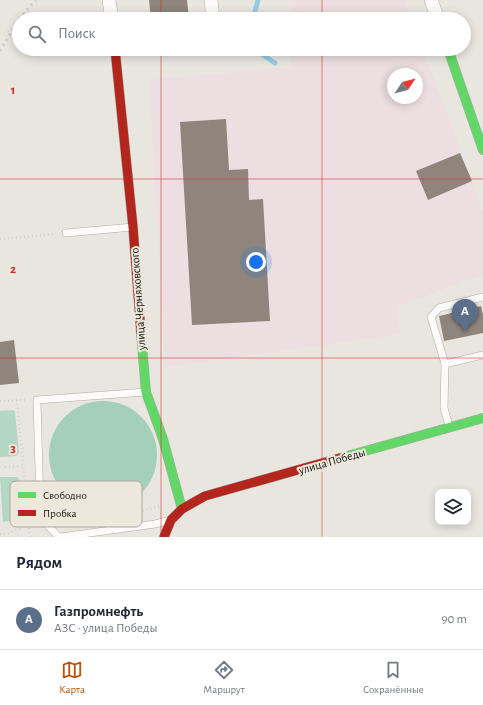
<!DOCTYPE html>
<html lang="ru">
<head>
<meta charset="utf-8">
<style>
  :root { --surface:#fff; --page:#f2f2f3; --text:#1f2937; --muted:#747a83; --line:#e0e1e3; --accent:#b45309 }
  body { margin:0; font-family:"Alegreya Sans",sans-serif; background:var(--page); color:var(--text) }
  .controls { position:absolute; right:12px; bottom:12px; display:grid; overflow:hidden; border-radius:8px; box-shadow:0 2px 10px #0003 }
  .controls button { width:36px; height:36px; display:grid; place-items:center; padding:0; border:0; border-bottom:1px solid var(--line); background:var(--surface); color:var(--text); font:20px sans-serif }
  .compass { position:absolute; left:387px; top:68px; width:36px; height:36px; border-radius:50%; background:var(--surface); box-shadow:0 2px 10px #0003; rotate:55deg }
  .you { position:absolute; left:256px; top:262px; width:14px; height:14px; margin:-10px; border:3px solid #fff; border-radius:50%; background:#1a73e8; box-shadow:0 0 0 6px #1a73e833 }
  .badge { display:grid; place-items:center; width:26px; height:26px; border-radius:50%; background:var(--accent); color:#fff; font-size:13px; font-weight:700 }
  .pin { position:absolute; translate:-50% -33px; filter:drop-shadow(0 1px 2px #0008) }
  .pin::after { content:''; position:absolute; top:21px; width:14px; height:12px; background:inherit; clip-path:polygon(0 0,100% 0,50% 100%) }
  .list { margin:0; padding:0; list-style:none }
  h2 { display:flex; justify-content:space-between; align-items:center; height:52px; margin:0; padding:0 16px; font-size:17px }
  h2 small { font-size:13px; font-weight:400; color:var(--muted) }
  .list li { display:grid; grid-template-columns:26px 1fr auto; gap:12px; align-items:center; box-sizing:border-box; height:60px; padding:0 16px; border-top:1px solid var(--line) }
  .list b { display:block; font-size:15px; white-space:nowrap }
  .list p { margin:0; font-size:13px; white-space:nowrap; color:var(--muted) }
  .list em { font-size:13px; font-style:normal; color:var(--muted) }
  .icon { flex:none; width:22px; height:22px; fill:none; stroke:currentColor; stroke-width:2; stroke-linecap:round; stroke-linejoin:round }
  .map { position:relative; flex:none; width:483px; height:537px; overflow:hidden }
  .search { position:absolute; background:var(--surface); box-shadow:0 2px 10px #0003; left:12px; right:12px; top:12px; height:44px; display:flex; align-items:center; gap:10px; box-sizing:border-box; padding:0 14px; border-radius:22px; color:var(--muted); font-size:15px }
  .sheet { height:112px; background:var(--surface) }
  nav { display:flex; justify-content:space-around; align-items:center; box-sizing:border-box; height:56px; border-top:1px solid var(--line); background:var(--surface); font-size:11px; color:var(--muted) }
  nav a { display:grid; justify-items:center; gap:2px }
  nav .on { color:var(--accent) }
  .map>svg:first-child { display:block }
  .industrial { fill:#ecdee1; fill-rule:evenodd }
  .green { fill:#b4d7c3 }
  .forest { fill:#a4cfb8 }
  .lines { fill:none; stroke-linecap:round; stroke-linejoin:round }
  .stream { stroke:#98cbe8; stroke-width:5 }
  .building { fill:#8f857c }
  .lane-casing { stroke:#adaba6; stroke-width:8 }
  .street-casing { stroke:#adaba6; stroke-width:14 }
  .fast-casing { stroke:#adaba6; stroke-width:10 }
  .jam-casing { stroke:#adaba6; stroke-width:10 }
  .path { stroke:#d2d2d0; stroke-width:2.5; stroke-dasharray:1 3; stroke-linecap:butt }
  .lane { stroke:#fcfbfa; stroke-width:7 }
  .street { stroke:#fcfbfa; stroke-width:13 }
  .fast { stroke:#63d668; stroke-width:9 }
  .jam { stroke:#b3261e; stroke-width:9 }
  .rail { stroke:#cccbc9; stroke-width:3; stroke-dasharray:2 4; stroke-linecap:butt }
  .grid { fill:none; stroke:#d62828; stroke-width:1; stroke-opacity:0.55 }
  .labels { text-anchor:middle; stroke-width:4; stroke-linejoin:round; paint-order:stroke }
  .street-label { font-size:12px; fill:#161410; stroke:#ede7dc }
  .key { fill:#ede7dc; stroke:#aca89f; stroke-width:1 }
  .key-label { font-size:11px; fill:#161410 }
  .grid-label { font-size:13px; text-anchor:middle; font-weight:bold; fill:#d62828; stroke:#ede7dc; stroke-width:4; stroke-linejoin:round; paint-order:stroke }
</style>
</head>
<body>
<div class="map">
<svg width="483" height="537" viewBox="0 0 483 537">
  <rect width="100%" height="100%" fill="#e9e6e0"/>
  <g class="industrial">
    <path d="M292,0H405L412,19H291Z"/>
    <path d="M291,49H423L483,211V275L397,306L400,334L166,367L149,80L291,67ZM393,74H417V98H393Z"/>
  </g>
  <g class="green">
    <path d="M13,410L15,412L19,453L16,456L0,457V411Z"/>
    <path d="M0,477H17L19,479L22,517L21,519L3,522Z"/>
  </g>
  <circle class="forest" cx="103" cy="455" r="54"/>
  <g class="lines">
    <g class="stream">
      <path d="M253,19L258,0"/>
      <path d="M256,49L263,55L275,63"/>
    </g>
  </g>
  <g class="building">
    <path d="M149,0H187L189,19H151Z"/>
    <path d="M226,119L229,170L248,169L249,200L263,199L270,321L192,325L180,122Z"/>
    <path d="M460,153L472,181L428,200L416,171Z"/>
    <path d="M481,306L483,315V333L444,341L439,316Z"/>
    <path d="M14,340L19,383L0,385V342Z"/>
  </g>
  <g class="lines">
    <g class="lane-casing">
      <g id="lane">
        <path d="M66,233L133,227"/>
        <path d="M445,364L431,317L439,308L483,297"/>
        <path d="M449,426L444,408L445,364L483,355"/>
        <path d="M59,537L41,519L40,507L37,400L146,392"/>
        <path d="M61,537L155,524L167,521"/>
      </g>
    </g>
    <g class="street-casing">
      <g id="street">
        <path d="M109,0L112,19"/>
        <path d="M211,0L213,19"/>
        <path d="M431,0L438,19"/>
      </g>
    </g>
    <g class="fast-casing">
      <g id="fast">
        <path d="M448,49L483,150"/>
        <path d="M141,333L146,392L163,439L182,509"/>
        <path d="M340,458L483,418"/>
      </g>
    </g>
    <g class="jam-casing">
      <g id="jam">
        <path d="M115,49L133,227L141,333"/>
        <path d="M164,537L171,520L182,509L205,496L340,458"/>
      </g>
    </g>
    <g class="path">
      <path d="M0,239L55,234"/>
      <path d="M17,400L26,495"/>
      <path d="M0,401L26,400"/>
      <path d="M5,467L23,466"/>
      <path d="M135,513L159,506"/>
      <path d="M60,521L71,523"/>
      <path d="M29,524L30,537"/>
      <path d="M0,534H6L30,524"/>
    </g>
    <use href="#lane" class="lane"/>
    <use href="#street" class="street"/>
    <use href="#fast" class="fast"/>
    <use href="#jam" class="jam"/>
    <g class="rail">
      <path d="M19,19L36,0"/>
      <path d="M0,51L19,19"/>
    </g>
  </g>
  <path class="grid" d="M161,0V19M322,0V19M161,49V537M322,49V537M0,179H483M0,358H483"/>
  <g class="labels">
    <g class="street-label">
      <text transform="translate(138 299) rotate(-94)" y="4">улица Черняховского</text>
      <text transform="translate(332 461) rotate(-16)" y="4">улица Победы</text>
    </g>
  </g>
  <rect x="10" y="481" width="132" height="46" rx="6" class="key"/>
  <rect x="18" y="492" width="18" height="6" fill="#63d668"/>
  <rect x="18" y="510" width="18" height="6" fill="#b3261e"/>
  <g class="key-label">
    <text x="43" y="499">Свободно</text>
    <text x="43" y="517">Пробка</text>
  </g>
  <g class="grid-label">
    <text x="13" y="94">1</text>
    <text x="13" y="273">2</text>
    <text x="13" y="452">3</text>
  </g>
</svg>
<div class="controls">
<button><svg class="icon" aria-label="layers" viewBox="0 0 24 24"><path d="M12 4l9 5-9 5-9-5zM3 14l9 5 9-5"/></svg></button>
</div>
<svg class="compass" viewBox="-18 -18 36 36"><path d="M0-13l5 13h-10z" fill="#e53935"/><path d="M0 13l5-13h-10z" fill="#747a83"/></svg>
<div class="you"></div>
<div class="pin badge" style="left:465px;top:332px;background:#5c6f8a">A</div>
<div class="search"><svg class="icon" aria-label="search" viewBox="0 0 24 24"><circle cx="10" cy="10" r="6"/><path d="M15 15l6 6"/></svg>Поиск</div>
</div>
<section class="sheet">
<h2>Рядом<small></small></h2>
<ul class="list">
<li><span class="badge" style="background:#5c6f8a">A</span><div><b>Газпромнефть</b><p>АЗС · улица Победы</p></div><em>90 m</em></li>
</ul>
</section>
<nav>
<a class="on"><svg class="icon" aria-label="map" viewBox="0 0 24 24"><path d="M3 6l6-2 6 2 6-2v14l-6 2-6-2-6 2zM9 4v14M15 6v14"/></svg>Карта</a>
<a><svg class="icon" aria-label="directions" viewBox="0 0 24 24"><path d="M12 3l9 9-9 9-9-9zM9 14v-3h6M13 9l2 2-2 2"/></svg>Маршрут</a>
<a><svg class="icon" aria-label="saved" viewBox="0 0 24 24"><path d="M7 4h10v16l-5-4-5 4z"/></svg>Сохранённые</a>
</nav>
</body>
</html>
